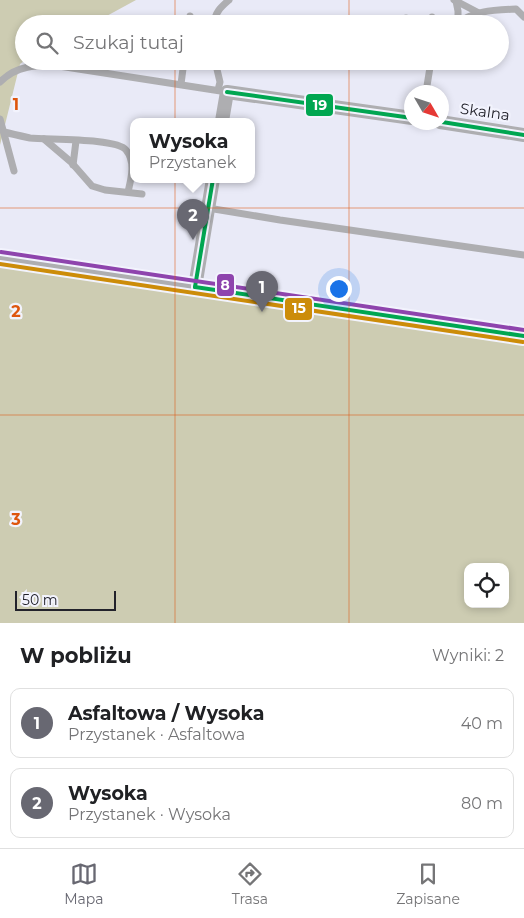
<!DOCTYPE html>
<html lang="pl">
<head>
<meta charset="utf-8">
<style>
  :root { --surface:#fff; --page:#f2f2f2; --text:#202124; --muted:#757577; --line:#e0e0e0; --accent:#686872 }
  body { margin:0; font-family:Montserrat,sans-serif; background:var(--page); color:var(--text) }
  .controls { position:absolute; right:15px; bottom:15px; display:grid; overflow:hidden; border-radius:10px; box-shadow:0 2px 8px #0003 }
  .controls button { width:45px; height:45px; display:grid; place-items:center; padding:0; border:0; border-bottom:1px solid var(--line); background:var(--surface); color:var(--text); font:25px sans-serif }
  .compass { position:absolute; left:404px; top:85px; width:45px; height:45px; border-radius:50%; background:var(--surface); box-shadow:0 2px 8px #0003; rotate:129deg }
  .scale { position:absolute; left:15px; bottom:12px; width:101px; box-sizing:border-box; padding-left:5px; border:2px solid #22222b; border-top:0; font-size:14px; line-height:18px; white-space:nowrap; color:#22222b; -webkit-text-stroke:4px #f2f3fd; paint-order:stroke }
  .you { position:absolute; left:338px; top:288px; width:18px; height:18px; margin:-12px; border:4px solid #fff; border-radius:50%; background:#1a73e8; box-shadow:0 0 0 8px #1a73e833 }
  .badge { display:grid; place-items:center; width:32px; height:32px; border-radius:50%; background:var(--accent); color:#fff; font-size:16px; font-weight:700 }
  .pin { position:absolute; translate:-50% -41px; filter:drop-shadow(0 1px 2px #0008) }
  .pin::after { content:''; position:absolute; top:26px; width:18px; height:15px; background:inherit; clip-path:polygon(0 0,100% 0,50% 100%) }
  .popup { position:absolute; left:130px; top:118px; width:125px; height:65px; box-sizing:border-box; display:grid; place-content:center; border-radius:10px; background:var(--surface); filter:drop-shadow(0 1px 4px #0005); font-size:16px; white-space:nowrap; color:var(--muted) }
  .popup b { font-size:19px; color:var(--text) }
  .popup::after { content:''; position:absolute; left:50%; top:100%; margin-left:-10px; border:10px solid transparent; border-top-color:var(--surface) }
  .list { margin:0; padding:0; list-style:none }
  h2 { display:flex; justify-content:space-between; align-items:center; height:65px; margin:0; padding:0 20px; font-size:21px }
  h2 small { font-size:16px; font-weight:400; color:var(--muted) }
  .list li { display:grid; grid-template-columns:32px 1fr auto; gap:15px; align-items:center; box-sizing:border-box; height:70px; margin:0 10px 10px; padding:0 10px; border:1px solid var(--line); border-radius:10px }
  .list b { display:block; font-size:19px; white-space:nowrap }
  .list p { margin:0; font-size:16px; white-space:nowrap; color:var(--muted) }
  .list em { font-size:16px; font-style:normal; color:var(--muted) }
  .icon { flex:none; width:28px; height:28px; fill:none; stroke:currentColor; stroke-width:2; stroke-linecap:round; stroke-linejoin:round }
  .map { position:relative; flex:none; width:524px; height:623px; overflow:hidden }
  .search { position:absolute; background:var(--surface); box-shadow:0 2px 8px #0003; left:15px; right:15px; top:15px; height:55px; display:flex; align-items:center; gap:12px; box-sizing:border-box; padding:0 18px; border-radius:28px; color:var(--muted); font-size:19px }
  .sheet { height:225px; background:var(--surface) }
  nav { display:flex; justify-content:space-around; align-items:center; box-sizing:border-box; height:70px; border-top:1px solid var(--line); background:var(--surface); font-size:14px; color:var(--muted) }
  nav a { display:grid; justify-items:center; gap:2px }
  nav .on { color:var(--accent) }
  .map>svg:first-child { display:block }
  .forest { fill:#cdccb2; fill-rule:evenodd }
  .lines { fill:none; stroke-linecap:round; stroke-linejoin:round }
  .lane { stroke:#aeaeb1; stroke-width:7 }
  .street { stroke:#aeaeb1; stroke-width:14 }
  .bus-1-casing { stroke:#f2f3fd; stroke-width:8 }
  .bus-2-casing { stroke:#f2f3fd; stroke-width:8 }
  .bus-3-casing { stroke:#f2f3fd; stroke-width:8 }
  .bus-1 { stroke:#00a651; stroke-width:4 }
  .bus-2 { stroke:#cc8c09; stroke-width:4 }
  .bus-3 { stroke:#8e44ad; stroke-width:4 }
  .grid { fill:none; stroke:#de560e; stroke-width:1; stroke-opacity:0.55 }
  .labels { text-anchor:middle; stroke-width:4.5; stroke-linejoin:round; paint-order:stroke }
  .street-label { font-size:15px; fill:#22222b; stroke:#f2f3fd }
  .grid-label { font-size:16px; text-anchor:middle; font-weight:bold; fill:#de560e; stroke:#f2f3fd; stroke-width:4.5; stroke-linejoin:round; paint-order:stroke }
  .line-badge { stroke:#f2f3fd; stroke-width:2 }
  .badge-label { font-size:14px; text-anchor:middle; font-weight:bold; fill:#fff }
</style>
</head>
<body>
<div class="map">
<svg width="524" height="623" viewBox="0 0 524 623">
  <rect width="100%" height="100%" fill="#e9eaf7"/>
  <g class="forest">
    <path d="M0,0H136L92,24H24V61L20,64L0,145Z"/>
    <path d="M0,256L524,334V623H0ZM468,567H505V604H468Z"/>
  </g>
  <g class="lines">
    <g class="lane">
      <path d="M454,0L479,13"/>
      <path d="M456,1L458,11V22"/>
      <path d="M189,24L190,16"/>
      <path d="M214,24C215,12 221,7 229,0"/>
      <path d="M406,24V18"/>
      <path d="M432,24V17"/>
      <path d="M457,24C473,10 496,10 516,9L524,17"/>
      <path d="M215,61L220,82L218,90"/>
      <path d="M0,82C17,65 36,65 59,66L227,92"/>
      <path d="M181,84L184,61"/>
      <path d="M426,92L431,61"/>
      <path d="M0,119L14,171"/>
      <path d="M4,132C12,134 21,136 30,138C48,140 117,138 126,150C136,162 131,179 128,192"/>
      <path d="M44,139L71,162L92,186L105,190L142,194"/>
      <path d="M73,165L76,141"/>
      <path d="M208,208L280,220L524,255"/>
    </g>
    <g class="street">
      <path d="M222,121L227,92L412,118"/>
      <path d="M440,122L524,135"/>
      <path d="M0,258L524,336"/>
      <path d="M195,287L213,179"/>
    </g>
    <g class="bus-1-casing">
      <g id="bus-1">
        <path d="M227,92L412,118"/>
        <path d="M442,122L524,135"/>
        <path d="M195,287L524,336"/>
        <path d="M195,287L213,179"/>
      </g>
    </g>
    <g class="bus-2-casing">
      <path id="bus-2" d="M0,264L523,342"/>
    </g>
    <g class="bus-3-casing">
      <path id="bus-3" d="M1,252L524,330"/>
    </g>
    <use href="#bus-1" class="bus-1"/>
    <use href="#bus-2" class="bus-2"/>
    <use href="#bus-3" class="bus-3"/>
  </g>
  <path class="grid" d="M175,0V24M349,0V24M175,61V623M349,61V623M0,208H524M0,415H524"/>
  <g class="labels">
    <g class="street-label">
      <text transform="translate(485 112) rotate(8)" y="5">Skalna</text>
    </g>
  </g>
  <g class="grid-label">
    <text x="16" y="110">1</text>
    <text x="16" y="317">2</text>
    <text x="16" y="525">3</text>
  </g>
  <g class="line-badge">
    <rect x="305" y="93" width="29" height="24" rx="5" fill="#00a651"/>
    <rect x="216" y="273" width="19" height="24" rx="5" fill="#8e44ad"/>
    <rect x="284" y="297" width="29" height="24" rx="5" fill="#cc8c09"/>
  </g>
  <g class="badge-label">
    <text x="320" y="110">19</text>
    <text x="225" y="290">8</text>
    <text x="299" y="313">15</text>
  </g>
</svg>
<div class="controls">
<button><svg class="icon" aria-label="locate" viewBox="0 0 24 24"><circle cx="12" cy="12" r="6"/><path d="M12 2v4M12 18v4M2 12h4M18 12h4"/></svg></button>
</div>
<svg class="compass" viewBox="-18 -18 36 36"><path d="M0-13l5 13h-10z" fill="#e53935"/><path d="M0 13l5-13h-10z" fill="#757577"/></svg>
<div class="scale">50 m</div>
<div class="you"></div>
<div class="pin badge" style="left:262px;top:312px">1</div>
<div class="pin badge" style="left:193px;top:240px">2</div>
<div class="popup"><b>Wysoka</b>Przystanek</div>
<div class="search"><svg class="icon" aria-label="search" viewBox="0 0 24 24"><circle cx="10" cy="10" r="6"/><path d="M15 15l6 6"/></svg>Szukaj tutaj</div>
</div>
<section class="sheet">
<h2>W pobliżu<small>Wyniki: 2</small></h2>
<ul class="list">
<li><span class="badge">1</span><div><b>Asfaltowa / Wysoka</b><p>Przystanek · Asfaltowa</p></div><em>40 m</em></li>
<li><span class="badge">2</span><div><b>Wysoka</b><p>Przystanek · Wysoka</p></div><em>80 m</em></li>
</ul>
</section>
<nav>
<a class="on"><svg class="icon" aria-label="map" viewBox="0 0 24 24"><path d="M3 6l6-2 6 2 6-2v14l-6 2-6-2-6 2zM9 4v14M15 6v14"/></svg>Mapa</a>
<a><svg class="icon" aria-label="directions" viewBox="0 0 24 24"><path d="M12 3l9 9-9 9-9-9zM9 14v-3h6M13 9l2 2-2 2"/></svg>Trasa</a>
<a><svg class="icon" aria-label="saved" viewBox="0 0 24 24"><path d="M7 4h10v16l-5-4-5 4z"/></svg>Zapisane</a>
</nav>
</body>
</html>
